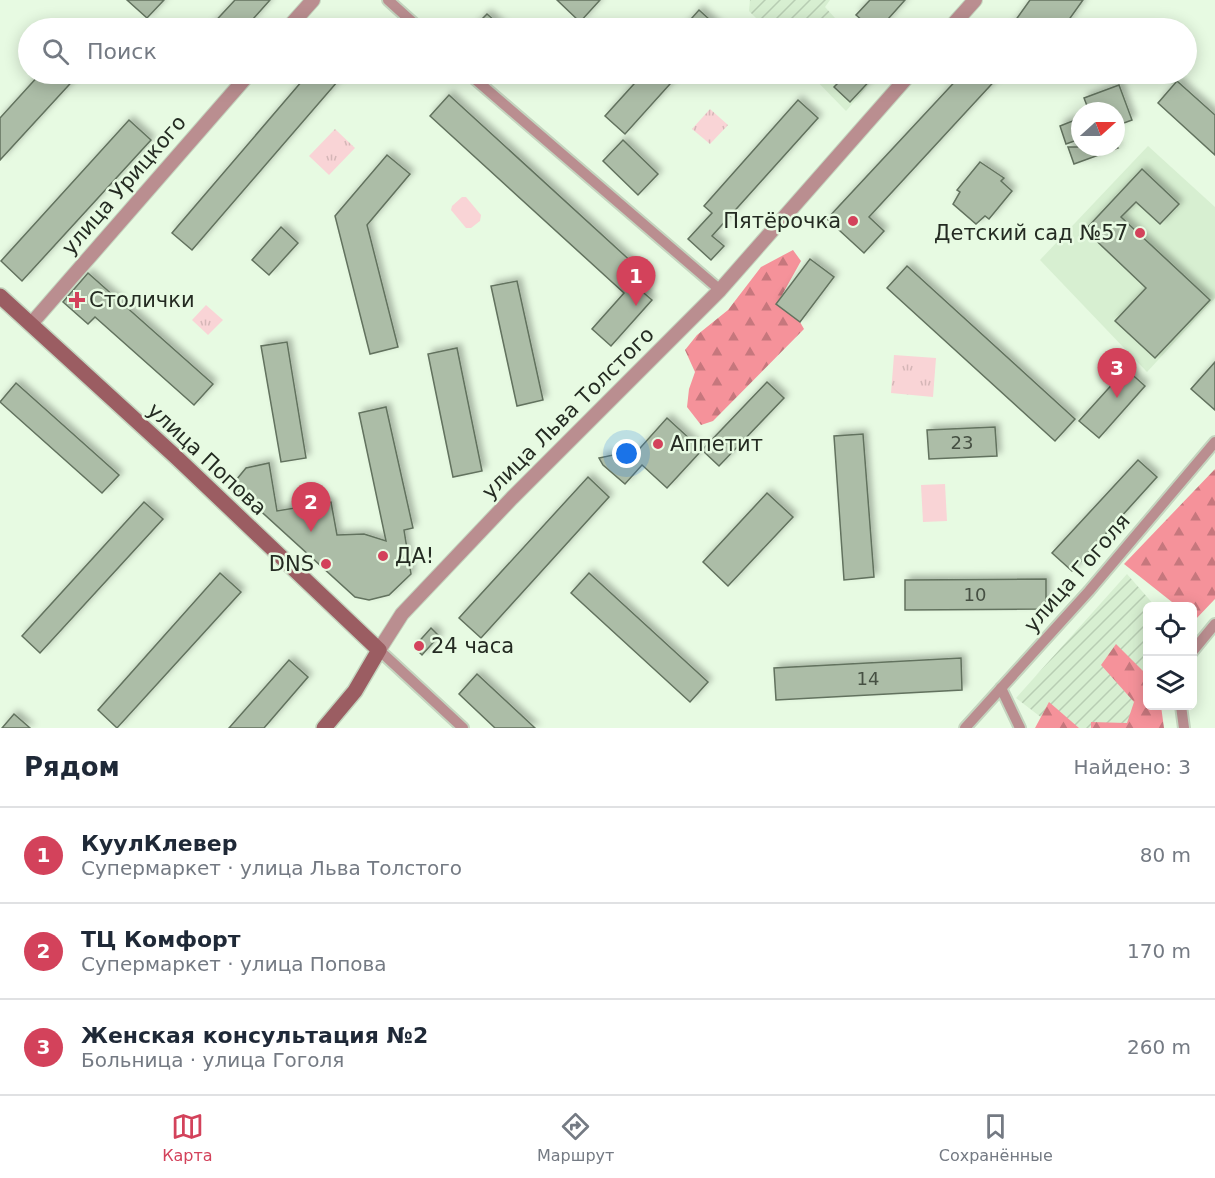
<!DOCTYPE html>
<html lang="ru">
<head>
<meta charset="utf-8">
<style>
  :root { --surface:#fff; --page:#f2f2f3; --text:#1f2937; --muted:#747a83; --line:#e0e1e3; --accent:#d3425b }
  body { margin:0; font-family:"DejaVu Sans",sans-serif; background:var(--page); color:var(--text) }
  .controls { position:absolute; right:18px; bottom:18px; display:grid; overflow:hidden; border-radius:9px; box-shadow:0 3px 15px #0003 }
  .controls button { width:54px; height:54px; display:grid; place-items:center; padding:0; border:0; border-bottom:2px solid var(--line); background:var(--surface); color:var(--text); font:30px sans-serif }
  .compass { position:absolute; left:1071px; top:102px; width:54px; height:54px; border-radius:50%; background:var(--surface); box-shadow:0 3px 15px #0003; rotate:69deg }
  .you { position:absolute; left:627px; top:454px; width:21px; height:21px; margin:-15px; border:4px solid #fff; border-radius:50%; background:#1a73e8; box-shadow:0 0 0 9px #1a73e833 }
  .badge { display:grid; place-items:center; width:39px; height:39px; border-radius:50%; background:var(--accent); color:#fff; font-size:20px; font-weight:700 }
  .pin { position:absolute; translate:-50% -50px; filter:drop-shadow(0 2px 3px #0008) }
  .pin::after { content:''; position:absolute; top:32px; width:21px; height:18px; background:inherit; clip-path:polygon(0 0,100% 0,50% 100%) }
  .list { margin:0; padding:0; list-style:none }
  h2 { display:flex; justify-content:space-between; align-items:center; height:78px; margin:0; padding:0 24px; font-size:26px }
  h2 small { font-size:20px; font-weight:400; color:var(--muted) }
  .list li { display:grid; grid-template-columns:39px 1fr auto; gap:18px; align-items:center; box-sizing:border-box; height:96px; padding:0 24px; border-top:2px solid var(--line) }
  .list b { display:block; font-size:22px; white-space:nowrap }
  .list p { margin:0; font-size:20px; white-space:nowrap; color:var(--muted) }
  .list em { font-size:20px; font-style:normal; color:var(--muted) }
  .icon { flex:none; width:33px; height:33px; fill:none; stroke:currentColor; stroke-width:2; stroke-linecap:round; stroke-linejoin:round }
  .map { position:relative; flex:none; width:1215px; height:728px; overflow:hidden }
  .search { position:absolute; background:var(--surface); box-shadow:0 3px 15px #0003; left:18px; right:18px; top:18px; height:66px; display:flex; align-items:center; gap:15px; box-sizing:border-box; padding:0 21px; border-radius:33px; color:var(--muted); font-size:22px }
  .sheet { height:366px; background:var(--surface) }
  nav { display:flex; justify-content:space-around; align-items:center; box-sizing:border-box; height:84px; border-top:2px solid var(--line); background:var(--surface); font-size:16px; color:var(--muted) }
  nav a { display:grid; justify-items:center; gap:3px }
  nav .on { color:var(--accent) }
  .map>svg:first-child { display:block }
  .built { fill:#d7efd1 }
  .industrial { fill:url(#industrial-furrows) }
  .forest { fill:url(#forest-firs) }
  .park { fill:url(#park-tufts) }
  .garden { fill:#f9d4d6 }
  .building { fill:#acbda7; stroke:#62725e; stroke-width:1.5; filter:url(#shadow) }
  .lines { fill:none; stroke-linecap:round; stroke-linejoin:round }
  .minor-casing { stroke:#c4d5bf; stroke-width:14 }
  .tertiary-casing { stroke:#c4d5bf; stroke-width:16 }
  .secondary-casing { stroke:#c4d5bf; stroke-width:18 }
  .minor { stroke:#ba8e90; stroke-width:10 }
  .tertiary { stroke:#ba8e90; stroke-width:14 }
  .secondary { stroke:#9b5d62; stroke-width:15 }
  .poi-dot { fill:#d3425b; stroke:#e7fae2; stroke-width:2 }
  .labels { text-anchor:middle; stroke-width:5; stroke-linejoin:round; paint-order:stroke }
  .number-label { font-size:18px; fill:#465043 }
  .street-label { font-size:21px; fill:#242b22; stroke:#e7fae2 }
  .poi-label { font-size:21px; fill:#242b22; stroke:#e7fae2; text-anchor:start }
</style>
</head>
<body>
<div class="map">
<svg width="1215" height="728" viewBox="0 0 1215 728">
  <defs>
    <pattern id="industrial-furrows" width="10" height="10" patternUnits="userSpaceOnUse" patternTransform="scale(1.5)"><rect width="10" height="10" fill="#d7efd1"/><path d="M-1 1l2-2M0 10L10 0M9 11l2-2" fill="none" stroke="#b8cdb3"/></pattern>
    <pattern id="forest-firs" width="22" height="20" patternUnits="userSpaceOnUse" patternTransform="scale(1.5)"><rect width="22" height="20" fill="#f5929a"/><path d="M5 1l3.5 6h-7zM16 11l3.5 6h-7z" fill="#c6777d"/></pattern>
    <pattern id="park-tufts" width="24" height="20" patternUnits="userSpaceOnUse" patternTransform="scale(1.5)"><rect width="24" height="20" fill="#f9d4d6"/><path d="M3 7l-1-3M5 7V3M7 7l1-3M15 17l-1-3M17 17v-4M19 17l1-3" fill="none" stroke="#d5b6b7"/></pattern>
    <filter id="shadow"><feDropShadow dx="4" dy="-4" stdDeviation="3" flood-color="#0004"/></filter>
  </defs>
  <rect width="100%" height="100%" fill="#e7fae2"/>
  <g class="built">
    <path d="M810,74H878L846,111Z"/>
    <path d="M1148,146L1215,207V298L1147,372L1040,260Z"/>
  </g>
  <g class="industrial">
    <path d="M750,0H830L825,7L835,18L826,28H766L749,11Z"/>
    <path d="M1127,574L1155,606H1148V706L1154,728H1055L1016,698Z"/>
  </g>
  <g class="forest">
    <path d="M793,250L801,261L777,304L800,322L804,329L713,421L701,425L687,407L689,389L695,372L685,350L697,335L728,310L761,267Z"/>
    <path d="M1215,469V599L1194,621L1192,606H1177L1124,564Z"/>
    <path d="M1116,644L1147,675L1148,706H1161L1164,728H1091V722L1127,723L1134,702L1101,665Z"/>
    <path d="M1049,702L1079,728H1035Z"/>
  </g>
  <g class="park">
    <path d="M710,109L728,125L710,144L692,129Z"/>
    <path d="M335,129L355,148L329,175L309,156Z"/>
    <path d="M206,305L223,320L208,335L192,320Z"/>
    <path d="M894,355L936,358L933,397L891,393Z"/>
  </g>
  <g class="garden">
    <path d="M462,197H466L481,215L480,221L471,228H466L451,210L452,206Z"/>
    <path d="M945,484L947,521L923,522L921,485Z"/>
  </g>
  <g class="building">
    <path d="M127,0H164L147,18Z"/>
    <path d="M235,0H270L245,28H209Z"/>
    <path d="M557,0H600L580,22Z"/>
    <path d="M870,0H905L880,28H871L856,15Z"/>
    <path d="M1030,0H1083L1063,28H1010Z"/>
    <path d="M699,10L719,28H683Z"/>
    <path d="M487,14L503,28H473Z"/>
    <path d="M40,74H79L0,160V118Z"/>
    <path d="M308,74H344L192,250L172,233Z"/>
    <path d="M643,74H679L625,134L605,116Z"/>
    <path d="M847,74H876L850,102L834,87Z"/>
    <path d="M962,74H1001L869,217L884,231L864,253L827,219Z"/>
    <path d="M1177,81L1215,115V155L1158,103Z"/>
    <path d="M1119,85L1132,120L1116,126V111H1089L1084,98Z"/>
    <path d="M449,95L635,265L624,276L652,300L611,346L592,329L624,293L430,116Z"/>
    <path d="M798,100L818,118L712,236L724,246L711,260L688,239L712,213L704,206Z"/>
    <path d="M1080,118V139L1066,144L1060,126Z"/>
    <path d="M129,120L151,140L22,281L1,261Z"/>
    <path d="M623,140L658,174L638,195L603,161Z"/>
    <path d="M1068,147H1117L1118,148L1074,164Z"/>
    <path d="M387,155L410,174L367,225L398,347L370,354L335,216Z"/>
    <path d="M980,162L1004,178L1001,181L1012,191L989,219L985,216L976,224L953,204L960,192L957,190Z"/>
    <path d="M1142,169L1179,204L1160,224L1136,202L1121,217L1210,300L1155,358L1115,321L1146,288L1085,230Z"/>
    <path d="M281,227L298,243L269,275L252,260Z"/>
    <path d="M810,259L834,277L800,322L776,304Z"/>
    <path d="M907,266L1075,419L1055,441L887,288Z"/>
    <path d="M88,273L213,384L194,405L95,317L88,324L63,302Z"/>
    <path d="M517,281L543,400L517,406L491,286Z"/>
    <path d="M287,342L306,458L281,462L261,346Z"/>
    <path d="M457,348L482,471L453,477L428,354Z"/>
    <path d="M1215,362V410L1191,389Z"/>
    <path d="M1126,369L1145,386L1099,438L1079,421Z"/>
    <path d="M767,382L784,398L719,466L702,450Z"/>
    <path d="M16,383L119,475L102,493L0,402Z"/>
    <path d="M386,407L413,528L404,530L411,574L389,595L369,600L355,597L232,485L246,468L269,463L277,511L331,502L337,535L364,534L386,541L359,413Z"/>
    <path d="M667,418L702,450L667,488L642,465L625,484L603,465L599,458L613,455L624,466Z"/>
    <path d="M995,427L997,456L929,459L927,430Z"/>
    <path d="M863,434L874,577L844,580L834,436Z"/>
    <path d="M1138,460L1157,477L1072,571L1052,553Z"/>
    <path d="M588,477L609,497L481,638L459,618Z"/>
    <path d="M767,493L793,517L728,586L703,562Z"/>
    <path d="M144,502L163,519L40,653L22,636Z"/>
    <path d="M220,573L241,592L117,728L98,710Z"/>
    <path d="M589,573L708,682L690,702L571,593Z"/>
    <path d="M1046,579V609L905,610V580Z"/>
    <path d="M431,628L439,636L422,655L414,647Z"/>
    <path d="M961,658L962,690L776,700L774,668Z"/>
    <path d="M289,660L308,677L264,728H229Z"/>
    <path d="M477,674L535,728H495L459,694Z"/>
    <path d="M14,714L30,728H2Z"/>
  </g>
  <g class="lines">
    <g class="minor-casing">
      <g id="minor">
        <path d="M388,0L419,28"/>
        <path d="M469,74L720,290"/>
        <path d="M379,650L463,728"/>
        <path d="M1192,652L1215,624"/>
        <path d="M1001,688L1020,728"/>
        <path d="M1181,706L1184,728"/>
        <path d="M965,728L1089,591L1215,442"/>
      </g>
    </g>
    <g class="tertiary-casing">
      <g id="tertiary">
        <path d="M288,28L313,0"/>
        <path d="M950,28L975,0"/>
        <path d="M31,324L249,74"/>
        <path d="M379,650L402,614L512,498L720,290L910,74"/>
      </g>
    </g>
    <g class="secondary-casing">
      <path id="secondary" d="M0,296L176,457L379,650L355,691L324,728"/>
    </g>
    <use href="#minor" class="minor"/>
    <use href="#tertiary" class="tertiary"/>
    <use href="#secondary" class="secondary"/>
  </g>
  <g class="poi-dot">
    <circle cx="853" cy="221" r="6"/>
    <circle cx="1140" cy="233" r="6"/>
    <path d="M74 291h6v6h6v6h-6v6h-6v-6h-6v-6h6z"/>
    <circle cx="658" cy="444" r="6"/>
    <circle cx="383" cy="556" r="6"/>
    <circle cx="326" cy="564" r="6"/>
    <circle cx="419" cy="646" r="6"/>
  </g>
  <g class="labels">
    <g class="number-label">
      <text x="962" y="449">23</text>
      <text x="975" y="601">10</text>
      <text x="868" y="685">14</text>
    </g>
    <g class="street-label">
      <text transform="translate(124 185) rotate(-49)" y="7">улица Урицкого</text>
      <text transform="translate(568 413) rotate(-45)" y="7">улица Льва Толстого</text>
      <text transform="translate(207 459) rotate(43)" y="7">улица Попова</text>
      <text transform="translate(1077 573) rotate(-49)" y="7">улица Гоголя</text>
    </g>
    <g class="poi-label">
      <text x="841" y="228" text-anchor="end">Пятёрочка</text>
      <text x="1128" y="240" text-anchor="end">Детский сад №57</text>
      <text x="89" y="307">Столички</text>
      <text x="670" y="451">Аппетит</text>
      <text x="395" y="563">ДА!</text>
      <text x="314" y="571" text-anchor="end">DNS</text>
      <text x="431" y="653">24 часа</text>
    </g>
  </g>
</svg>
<div class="controls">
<button><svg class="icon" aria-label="locate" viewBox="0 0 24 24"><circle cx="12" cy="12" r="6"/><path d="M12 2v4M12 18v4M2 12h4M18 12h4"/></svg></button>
<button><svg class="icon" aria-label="layers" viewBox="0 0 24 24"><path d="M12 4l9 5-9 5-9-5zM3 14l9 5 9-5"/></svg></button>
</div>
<svg class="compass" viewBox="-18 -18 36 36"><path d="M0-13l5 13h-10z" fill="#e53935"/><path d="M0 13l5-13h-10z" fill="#747a83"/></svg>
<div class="you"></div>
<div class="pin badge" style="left:636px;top:306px">1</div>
<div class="pin badge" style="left:311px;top:532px">2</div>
<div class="pin badge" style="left:1117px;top:398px">3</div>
<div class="search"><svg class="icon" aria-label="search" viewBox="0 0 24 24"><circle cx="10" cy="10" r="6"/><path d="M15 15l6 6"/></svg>Поиск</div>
</div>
<section class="sheet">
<h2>Рядом<small>Найдено: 3</small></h2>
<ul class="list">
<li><span class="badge">1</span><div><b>КуулКлевер</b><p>Супермаркет · улица Льва Толстого</p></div><em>80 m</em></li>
<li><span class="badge">2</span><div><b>ТЦ Комфорт</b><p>Супермаркет · улица Попова</p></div><em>170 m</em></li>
<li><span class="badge">3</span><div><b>Женская консультация №2</b><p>Больница · улица Гоголя</p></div><em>260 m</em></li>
</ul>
</section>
<nav>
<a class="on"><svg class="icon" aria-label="map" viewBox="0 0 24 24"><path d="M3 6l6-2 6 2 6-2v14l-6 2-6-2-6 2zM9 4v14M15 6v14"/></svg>Карта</a>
<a><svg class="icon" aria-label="directions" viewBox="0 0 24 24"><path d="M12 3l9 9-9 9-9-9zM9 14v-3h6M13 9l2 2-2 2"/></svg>Маршрут</a>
<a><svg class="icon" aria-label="saved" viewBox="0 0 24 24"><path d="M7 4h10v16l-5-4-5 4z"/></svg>Сохранённые</a>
</nav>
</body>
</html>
